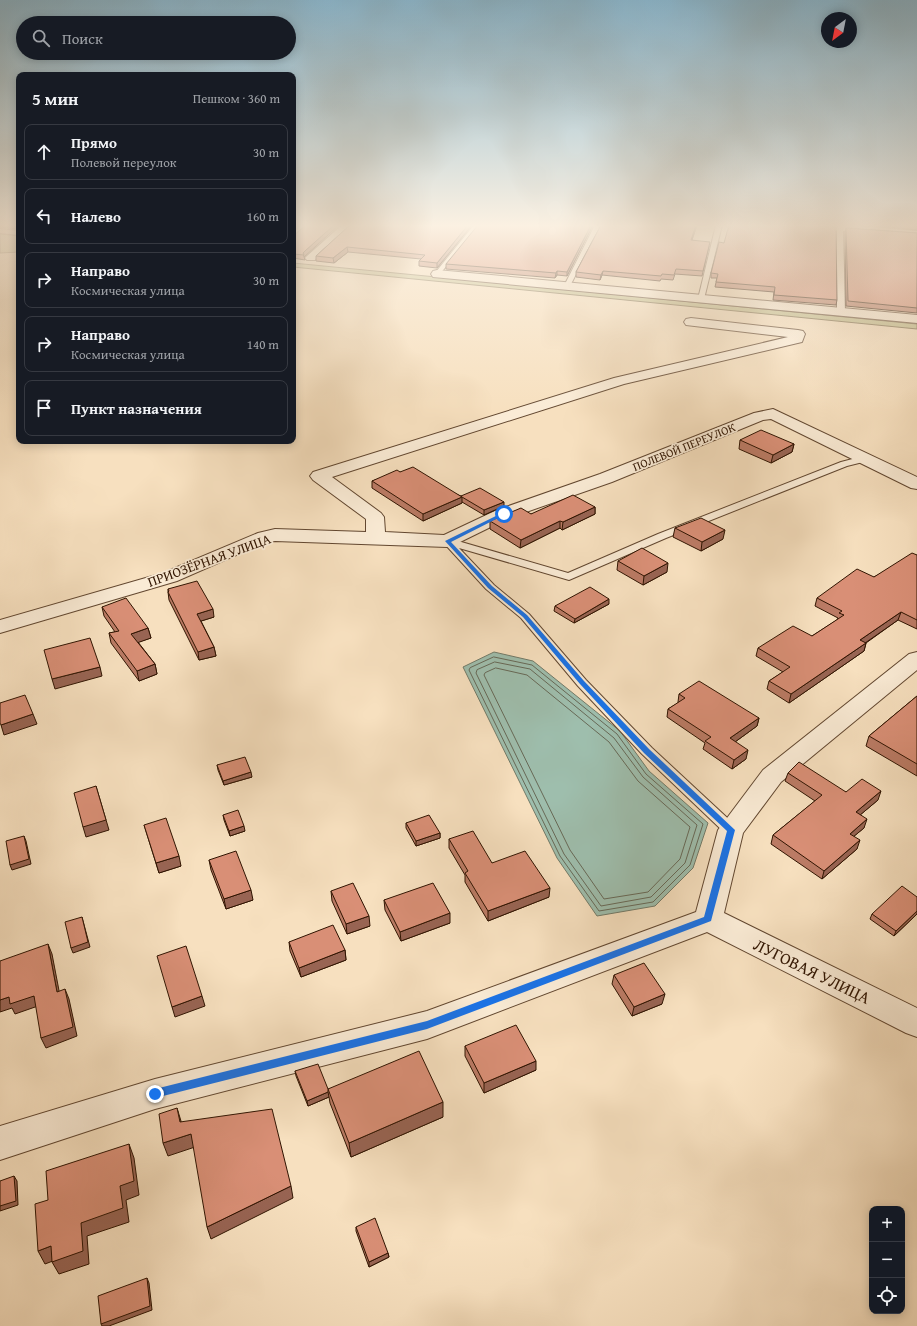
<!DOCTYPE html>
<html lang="ru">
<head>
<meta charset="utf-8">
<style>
  :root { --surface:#171b24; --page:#242831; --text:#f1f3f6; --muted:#9ea1a6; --line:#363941 }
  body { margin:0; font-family:"Gentium Book Plus",serif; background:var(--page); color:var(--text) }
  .controls { position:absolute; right:12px; bottom:12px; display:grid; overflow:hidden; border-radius:8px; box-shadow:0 2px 10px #0003 }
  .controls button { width:36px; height:36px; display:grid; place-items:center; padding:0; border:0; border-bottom:1px solid var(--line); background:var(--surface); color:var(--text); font:20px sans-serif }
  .compass { position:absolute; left:821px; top:12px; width:36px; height:36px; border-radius:50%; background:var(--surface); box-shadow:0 2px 10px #0003; rotate:212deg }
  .stop { position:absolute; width:12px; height:12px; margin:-9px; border:3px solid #1a73e8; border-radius:50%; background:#fff }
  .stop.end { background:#1a73e8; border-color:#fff; box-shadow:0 1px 4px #0008 }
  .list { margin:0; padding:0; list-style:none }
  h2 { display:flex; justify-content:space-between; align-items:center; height:52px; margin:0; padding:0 16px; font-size:17px }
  h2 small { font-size:13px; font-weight:400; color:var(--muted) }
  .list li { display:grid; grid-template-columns:26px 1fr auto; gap:12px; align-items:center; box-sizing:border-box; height:56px; margin:0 8px 8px; padding:0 8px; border:1px solid var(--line); border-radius:8px }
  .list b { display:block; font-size:15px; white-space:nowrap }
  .list p { margin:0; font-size:13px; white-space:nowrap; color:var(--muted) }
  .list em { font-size:13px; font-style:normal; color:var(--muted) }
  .icon { flex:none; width:22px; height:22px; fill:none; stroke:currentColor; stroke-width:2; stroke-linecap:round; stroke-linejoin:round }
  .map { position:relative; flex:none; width:917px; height:1326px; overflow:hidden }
  .search { position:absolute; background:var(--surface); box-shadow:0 2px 10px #0003; left:16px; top:16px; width:280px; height:44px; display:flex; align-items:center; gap:10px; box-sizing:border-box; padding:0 14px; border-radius:22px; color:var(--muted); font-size:15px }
  .panel { position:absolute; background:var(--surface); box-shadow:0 2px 10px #0003; left:16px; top:72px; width:280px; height:372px; border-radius:8px }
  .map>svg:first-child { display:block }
  .green { fill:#c4c08d; stroke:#7a6a47 }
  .water { fill:#9ebead; stroke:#727a68 }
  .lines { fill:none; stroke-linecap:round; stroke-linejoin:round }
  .shore { stroke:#676957; stroke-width:1 }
  .lane-casing { stroke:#624730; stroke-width:2 }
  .street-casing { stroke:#624730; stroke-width:2 }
  .lane { fill:#faebd5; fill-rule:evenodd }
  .street { fill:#faebd5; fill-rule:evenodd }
  .wall { fill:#bb7b65; stroke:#301401 }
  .shaded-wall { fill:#986453; stroke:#301401 }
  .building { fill:#d98f76; stroke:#301401 }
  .route { fill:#1a73e8 }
  .labels { text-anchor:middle; stroke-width:3.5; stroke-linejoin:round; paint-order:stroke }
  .far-street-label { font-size:12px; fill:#301401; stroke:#faebd5 }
  .street-label { font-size:14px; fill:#301401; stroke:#faebd5 }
  .near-street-label { font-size:17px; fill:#301401; stroke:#faebd5 }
</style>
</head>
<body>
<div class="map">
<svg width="917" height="1326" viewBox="0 0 917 1326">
  <rect width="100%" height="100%" fill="#f7e0bf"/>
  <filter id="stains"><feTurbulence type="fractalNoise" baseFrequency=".005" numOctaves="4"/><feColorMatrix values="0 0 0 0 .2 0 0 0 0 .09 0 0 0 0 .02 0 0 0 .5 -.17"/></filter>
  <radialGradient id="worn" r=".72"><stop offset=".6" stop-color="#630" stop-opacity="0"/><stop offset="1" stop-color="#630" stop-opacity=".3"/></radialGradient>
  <g class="green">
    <path d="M0,234L19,236V252L0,253Z"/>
    <path d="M293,263L917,324V329L293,267Z"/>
  </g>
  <path class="water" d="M494,652L533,661L620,731L649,771L708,823L693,868L655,906L597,916L557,858L463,667Z"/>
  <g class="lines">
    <g class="shore">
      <path d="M494,657L532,665L617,734L646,774L703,824L690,865L653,902L599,911L560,856L469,670L470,668Z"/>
      <path d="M495,662L530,669L614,738L643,777L697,825L685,863L651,897L601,906L564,854L476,673L477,670Z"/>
      <path d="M496,668L527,675L609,742L638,781L690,827L680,859L648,892L604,899L570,850L484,675L485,673Z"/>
    </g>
    <g class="lane-casing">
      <g id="lane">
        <path d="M474,225H480L439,275H435V273Z"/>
        <path d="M595,225H601L570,286L565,287L564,286Z"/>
        <path d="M716,225H722L704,299L701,301L698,299Z"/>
        <path d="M837,225H843L845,312L841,314L837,312Z"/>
        <path d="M0,229L19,231V235L0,233Z"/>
        <path d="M864,456L869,459L867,461L847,466L666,538L569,580L459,548L494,585L529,614L586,680L652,748L736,826L738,830L736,834L731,835L726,834L642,754L578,686L521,618L486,589L442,541L443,539H451L568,573L658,534L841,462Z"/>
      </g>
    </g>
    <g class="street-casing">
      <g id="street">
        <path d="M342,225H354L315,260H307L305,258L307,256Z"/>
        <path d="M801,225H852L917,231V237L806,228Z"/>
        <path d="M437,270L917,315V323L433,277L431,274L433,271Z"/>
        <path d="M691,318L798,330L803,331L805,334L802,342L624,384L332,477L381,513L384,517L385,532L444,535L497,510L600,474L754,413L773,409L917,477V489L911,488L771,419L763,420L612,482L509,518L454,545L447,547L275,541L264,543L177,581L0,633V620L163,573L258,533L275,529L366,532V519L313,480L310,476L313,472L614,378L788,337L686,325L684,322L686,319Z"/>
        <path d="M917,652V670L781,782L743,833L724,913L917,1008V1037L906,1033L707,932L427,1039L155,1109L0,1160V1126L155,1079L427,1011L696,912L718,830L763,770L909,654Z"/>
      </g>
    </g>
    <use href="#lane" class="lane"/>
    <use href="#street" class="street"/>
  </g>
  <g class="wall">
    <path d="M0,225H19V229L0,227Z"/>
    <path d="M350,225H472L437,268L419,266V261L421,259L348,252L334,263L316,261V256Z"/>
    <path d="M593,225L567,276L557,275L555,278L446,269V264Z"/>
    <path d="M601,225H697L692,240L709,246L702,276L675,274L673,280L661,279L660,281L602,275L600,280L576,277V272Z"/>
    <path d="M872,225H917V230Z"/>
    <path d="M846,228L917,233V313L846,306L845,233Z"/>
    <path d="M293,236L306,255L304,257L305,260L293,258Z"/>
    <path d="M724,243L837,300L836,305L773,300L774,292L715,287L717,278H711V273Z"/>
    <path d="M740,440L794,444L792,452L771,463L739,449Z"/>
    <path d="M400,472L461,496L504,506L484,515L462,502V503L423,521L372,488V481Z"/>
    <path d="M595,507V514L562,530L560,528L520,548L490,529V521L531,514Z"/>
    <path d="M675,528L723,539L701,551L673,537Z"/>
    <path d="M917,555V629L898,620L866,643L864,651L789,703L767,689L769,681L783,672L756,656L758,648L812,636L837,620L838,618L815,606L817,598L874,577Z"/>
    <path d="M618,561L667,572L643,585L617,570Z"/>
    <path d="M168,589L214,617L201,621L214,647L216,656L199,660L169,600L168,592Z"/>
    <path d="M609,604L574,623L554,611L555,606Z"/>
    <path d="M102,607L148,628L151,638L138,642L155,664L157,674L139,681L111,643L109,633L115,632L104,616Z"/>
    <path d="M679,694L759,718L757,726L735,742L746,759L732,769L703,749L705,743L667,717L668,709L678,703V702Z"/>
    <path d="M917,696V776L866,746L869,736Z"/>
    <path d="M217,765L252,777L224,785L218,770Z"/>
    <path d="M788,773L846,792L878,800L860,815L864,828L854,836L857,849L822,879L771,844L773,835L815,801L785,781Z"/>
    <path d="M223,815L245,831L230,836L224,820Z"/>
    <path d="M406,823L440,833V838L416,846L406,828Z"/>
    <path d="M144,825L181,866L159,873Z"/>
    <path d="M449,839L492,863L549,897L488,921L465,882V875L449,848Z"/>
    <path d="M209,860L253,900L226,909L211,870Z"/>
    <path d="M331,891L370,926L347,934L332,901Z"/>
    <path d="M917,897V914L894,936L870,919L872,914Z"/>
    <path d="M384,900L450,923L401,941L385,910Z"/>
    <path d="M289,942L345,950L346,960L301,977L290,951Z"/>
    <path d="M614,975L662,1004L632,1016L612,984Z"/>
    <path d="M465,1046L536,1070L484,1093L465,1056Z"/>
    <path d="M295,1071L328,1089L443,1117L351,1157L330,1103L329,1097L308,1106L296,1076Z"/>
    <path d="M356,1227L388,1253L389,1257L369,1267L356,1231Z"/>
  </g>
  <g class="shaded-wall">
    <path d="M296,225H300L293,233V228Z"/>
    <path d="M334,225H339L304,257L303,253L306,250Z"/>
    <path d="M468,225H472L437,268V263Z"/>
    <path d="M591,225H593L567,276V272Z"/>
    <path d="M696,225H697L690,245L691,240Z"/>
    <path d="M347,247L348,252L334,263L333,258Z"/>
    <path d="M557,271V275L555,278L556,273Z"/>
    <path d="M603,271L602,275L600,280L601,275Z"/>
    <path d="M794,444L792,452L771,463L773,455Z"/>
    <path d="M462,497V503L423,521V514Z"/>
    <path d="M504,502V506L484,515V510Z"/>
    <path d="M595,507V514L562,530L563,522Z"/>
    <path d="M560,521V528L520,548L521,540Z"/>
    <path d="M725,530L723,539L701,551L702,542Z"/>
    <path d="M668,563L667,572L643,585L644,576Z"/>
    <path d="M609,599V604L574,623L575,619Z"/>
    <path d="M213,609L214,617L198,622L197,614Z"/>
    <path d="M901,612L898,620L858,648L860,640Z"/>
    <path d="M148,628L151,638L134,644L131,634Z"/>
    <path d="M866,643L864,651L789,703L791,694Z"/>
    <path d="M214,647L216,656L199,660L198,652Z"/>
    <path d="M155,664L157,674L139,681L137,671Z"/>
    <path d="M100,667L102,676L55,689L52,679Z"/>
    <path d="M33,714L37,724L4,735L1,725Z"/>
    <path d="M759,718L757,726L728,747L730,738Z"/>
    <path d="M748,750L746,759L732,769L734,760Z"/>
    <path d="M251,772L252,777L224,785L223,781Z"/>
    <path d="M96,786L109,830L86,837L83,827Z"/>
    <path d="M881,791L878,800L853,821L856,812Z"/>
    <path d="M867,819L864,828L847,842L850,834Z"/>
    <path d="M244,826L245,831L230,836L229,831Z"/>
    <path d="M440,833V838L416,846V841Z"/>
    <path d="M24,836L26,841L31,864L12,870L10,865Z"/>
    <path d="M860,840L857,849L822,879L824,871Z"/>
    <path d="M179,856L181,866L159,873L156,863Z"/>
    <path d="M550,888L549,897L488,921V911Z"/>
    <path d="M251,890L253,900L226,909L224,899Z"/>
    <path d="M917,911V914L894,936L896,931Z"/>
    <path d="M450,913V923L401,941L400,932Z"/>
    <path d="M369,916L370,926L347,934L346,924Z"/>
    <path d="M82,917L90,947L73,953L71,948Z"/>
    <path d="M48,944L52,954L61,1001L57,992Z"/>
    <path d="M345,950L346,960L301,977L299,968Z"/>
    <path d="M65,989L69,999L77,1036L46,1048L41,1038Z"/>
    <path d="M665,994L662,1004L632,1016L634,1007Z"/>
    <path d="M34,996L38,1006L15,1014L12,1008L0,1012V1000L9,997Z"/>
    <path d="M202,996L205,1006L175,1017L172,1007Z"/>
    <path d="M536,1061V1070L484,1093V1083Z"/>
    <path d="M328,1092L329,1097L308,1106L307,1101Z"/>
    <path d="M443,1102V1117L351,1157L349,1143Z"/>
    <path d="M177,1108L181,1121L184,1135L180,1122Z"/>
    <path d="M191,1134L195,1147L168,1156L163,1143Z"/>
    <path d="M129,1144L134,1158L139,1195L126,1200L129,1222L87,1236L89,1264L59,1274L52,1262L81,1223L120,1186Z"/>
    <path d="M14,1176L17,1181L18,1205L0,1211V1206Z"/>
    <path d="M291,1186L293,1198L211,1239L207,1227Z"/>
    <path d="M51,1246L58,1259L45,1264L38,1251Z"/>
    <path d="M388,1253L389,1257L369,1267V1262Z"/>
    <path d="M147,1278L149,1283L152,1310L109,1326H102L101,1324Z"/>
  </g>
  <g class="building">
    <path d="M306,225H334L306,250L303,253L304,255L293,254V236Z"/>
    <path d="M350,225H468L437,263L419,261L425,255L347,247L333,258L316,256Z"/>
    <path d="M478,225H591L567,272L557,271L556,273L446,264Z"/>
    <path d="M601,225H696L691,240L710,242L703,271L676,269L674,275L662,274L661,276L603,271L601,275L576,272Z"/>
    <path d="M729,225H812L836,227L837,300L774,295L775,287L716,282L718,274L711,273L719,242L724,243Z"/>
    <path d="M846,228L917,233V308L848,301Z"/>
    <path d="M761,430L794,444L773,455L740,440Z"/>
    <path d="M413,467L462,497L423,514L372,481L397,470L400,472Z"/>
    <path d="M480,488L504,502L484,510L462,497L461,496Z"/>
    <path d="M573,495L595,507L563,522L560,521L521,540L490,521L521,508L531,514Z"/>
    <path d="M701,518L725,530L702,542L675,528Z"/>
    <path d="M642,548L668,563L644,576L618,561Z"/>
    <path d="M912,553L917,555V620L901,612L860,640L866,643L791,694L769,681L790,667L758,648L793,626L812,636L844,615L839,613L842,611L817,598L857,569L874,577Z"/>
    <path d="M197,581L213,609L197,614L214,647L198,652L168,592L169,591L168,589Z"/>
    <path d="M590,587L609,599L575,619L555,606Z"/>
    <path d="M126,598L148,628L131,634L155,664L137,671L109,633L119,631L102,607Z"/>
    <path d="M90,638L100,667L52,679L44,650Z"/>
    <path d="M699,681L759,718L730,738L748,750L734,760L705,741L711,737L668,709L685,698L679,694Z"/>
    <path d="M25,695L33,714L1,725L0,723V703Z"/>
    <path d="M917,696V764L869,736Z"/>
    <path d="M245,757L251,772L223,781L217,765Z"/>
    <path d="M799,762L846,792L862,779L881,791L856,812L867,819L850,834L860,840L824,871L773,835L822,795L788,773Z"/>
    <path d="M96,786L106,820L83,827L74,793Z"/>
    <path d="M238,810L244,826L229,831L223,815Z"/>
    <path d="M429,815L440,833L416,841L406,823Z"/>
    <path d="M166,818L179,856L156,863L144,825Z"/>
    <path d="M473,831L492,863L525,851L550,888L488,911L465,873L468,871L449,839Z"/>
    <path d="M24,836L29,859L10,865L6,841Z"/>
    <path d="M236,851L251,890L224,899L209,860Z"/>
    <path d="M353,883L369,916L346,924L331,891Z"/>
    <path d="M433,883L450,913L400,932L384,900Z"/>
    <path d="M902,886L917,897V911L896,931L872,914Z"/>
    <path d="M82,917L88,942L71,948L65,922Z"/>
    <path d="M333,925L345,950L299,968L289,942Z"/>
    <path d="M48,944L57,992L65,989L73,1027L41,1038L34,996L10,1004L9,997L0,1000V961Z"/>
    <path d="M186,946L202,996L172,1007L157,956Z"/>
    <path d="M644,963L665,994L634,1007L614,975Z"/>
    <path d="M516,1025L536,1061L484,1083L465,1046Z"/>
    <path d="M419,1051L443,1102L349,1143L328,1089Z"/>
    <path d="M318,1064L328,1089V1092L307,1101L295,1071Z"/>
    <path d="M177,1108L180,1122L272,1109L291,1186L207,1227L191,1134L163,1143L159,1114Z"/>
    <path d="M129,1144L134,1181L120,1186L123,1208L81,1223L83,1251L52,1262L51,1246L38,1251L35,1204L48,1200L46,1171Z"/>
    <path d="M14,1176L16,1201L0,1206V1181Z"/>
    <path d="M375,1218L388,1253L369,1262L356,1227Z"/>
    <path d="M147,1278L150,1306L101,1324L98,1296Z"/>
  </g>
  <linearGradient id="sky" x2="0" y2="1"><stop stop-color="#8ab8d0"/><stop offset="0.55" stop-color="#fbf1e2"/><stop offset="1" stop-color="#fbf1e2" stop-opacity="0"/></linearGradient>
  <rect width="917" height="411" fill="url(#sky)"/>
  <path class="route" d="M502,513L506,514L451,542L492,586L527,615L584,681L649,749L735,830L711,921L427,1029L155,1098L151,1097L150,1094L151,1091L155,1089L427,1021L704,917L727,831L644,753L580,684L523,617L488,588L445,541Z"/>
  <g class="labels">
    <g class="far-street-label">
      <text transform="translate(684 447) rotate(-22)" y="4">ПОЛЕВОЙ ПЕРЕУЛОК</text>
    </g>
    <g class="street-label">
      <text transform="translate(209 560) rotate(-20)" y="5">ПРИОЗЁРНАЯ УЛИЦА</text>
    </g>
    <g class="near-street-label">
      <text transform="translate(812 971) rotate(26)" y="6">ЛУГОВАЯ УЛИЦА</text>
    </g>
  </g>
  <rect width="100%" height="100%" filter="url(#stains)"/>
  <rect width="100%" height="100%" fill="url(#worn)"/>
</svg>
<div class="controls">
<button>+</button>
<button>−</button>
<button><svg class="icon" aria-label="locate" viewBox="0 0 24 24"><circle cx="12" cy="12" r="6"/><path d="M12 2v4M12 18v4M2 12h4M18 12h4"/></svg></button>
</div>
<svg class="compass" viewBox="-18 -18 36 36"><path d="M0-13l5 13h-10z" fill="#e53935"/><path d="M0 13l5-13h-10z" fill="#9ea1a6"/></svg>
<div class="stop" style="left:504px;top:514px"></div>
<div class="stop end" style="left:155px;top:1094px"></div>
<div class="search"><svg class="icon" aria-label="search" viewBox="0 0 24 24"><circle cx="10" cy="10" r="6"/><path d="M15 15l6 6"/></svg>Поиск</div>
<section class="panel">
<h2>5 мин<small>Пешком · 360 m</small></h2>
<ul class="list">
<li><svg class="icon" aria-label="ahead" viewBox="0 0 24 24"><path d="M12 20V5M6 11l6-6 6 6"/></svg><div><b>Прямо</b><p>Полевой переулок</p></div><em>30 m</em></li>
<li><svg class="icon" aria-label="left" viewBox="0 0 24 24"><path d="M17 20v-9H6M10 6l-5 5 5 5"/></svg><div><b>Налево</b></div><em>160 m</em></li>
<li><svg class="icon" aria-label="right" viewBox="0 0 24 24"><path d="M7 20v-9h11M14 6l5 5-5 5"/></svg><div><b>Направо</b><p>Космическая улица</p></div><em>30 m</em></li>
<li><svg class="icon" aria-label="right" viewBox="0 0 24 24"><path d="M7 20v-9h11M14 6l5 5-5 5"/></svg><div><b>Направо</b><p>Космическая улица</p></div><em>140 m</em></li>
<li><svg class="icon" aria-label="arrive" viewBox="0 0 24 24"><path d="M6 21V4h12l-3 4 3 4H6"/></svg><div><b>Пункт назначения</b></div></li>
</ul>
</section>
</div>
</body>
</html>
